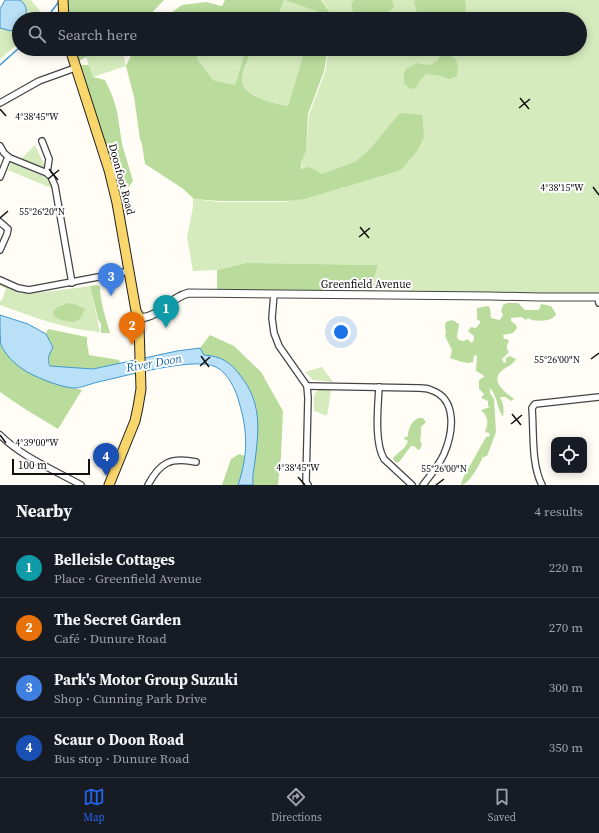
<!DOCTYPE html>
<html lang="en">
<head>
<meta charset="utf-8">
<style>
  :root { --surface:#171b24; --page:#20242c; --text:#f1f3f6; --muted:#9ea1a6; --line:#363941; --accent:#2563eb }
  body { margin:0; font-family:"Source Serif 4",serif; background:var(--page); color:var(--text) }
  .controls { position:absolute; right:12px; bottom:12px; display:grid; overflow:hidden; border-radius:8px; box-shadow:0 2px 10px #0003 }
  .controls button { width:36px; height:36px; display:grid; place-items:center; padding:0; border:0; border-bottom:1px solid var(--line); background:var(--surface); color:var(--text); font:20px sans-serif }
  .scale { position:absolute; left:12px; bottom:10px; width:78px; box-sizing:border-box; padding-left:4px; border:2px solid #111; border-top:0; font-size:11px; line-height:14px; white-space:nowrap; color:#111; -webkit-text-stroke:3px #fff; paint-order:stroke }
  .you { position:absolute; left:341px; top:332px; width:14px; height:14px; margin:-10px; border:3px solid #fff; border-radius:50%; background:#1a73e8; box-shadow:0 0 0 6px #1a73e833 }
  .badge { display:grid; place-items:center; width:26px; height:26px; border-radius:50%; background:var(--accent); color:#fff; font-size:13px; font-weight:700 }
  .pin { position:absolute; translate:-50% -33px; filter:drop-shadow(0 1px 2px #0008) }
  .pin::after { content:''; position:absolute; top:21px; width:14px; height:12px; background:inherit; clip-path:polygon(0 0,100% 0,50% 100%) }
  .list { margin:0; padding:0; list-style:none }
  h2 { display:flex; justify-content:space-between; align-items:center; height:52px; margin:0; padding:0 16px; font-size:17px }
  h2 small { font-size:13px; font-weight:400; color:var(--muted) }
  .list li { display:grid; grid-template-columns:26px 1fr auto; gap:12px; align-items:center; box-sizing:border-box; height:60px; padding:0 16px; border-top:1px solid var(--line) }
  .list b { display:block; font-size:15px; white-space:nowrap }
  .list p { margin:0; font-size:13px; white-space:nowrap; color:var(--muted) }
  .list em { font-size:13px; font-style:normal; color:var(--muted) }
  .icon { flex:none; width:22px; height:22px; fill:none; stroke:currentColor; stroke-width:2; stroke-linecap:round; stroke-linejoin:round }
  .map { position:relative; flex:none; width:599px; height:485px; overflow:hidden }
  .search { position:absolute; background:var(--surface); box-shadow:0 2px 10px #0003; left:12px; right:12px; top:12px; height:44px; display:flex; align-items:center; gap:10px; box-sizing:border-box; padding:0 14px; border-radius:22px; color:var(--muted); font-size:15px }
  .sheet { height:292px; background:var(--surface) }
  nav { display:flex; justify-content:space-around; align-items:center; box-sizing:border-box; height:56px; border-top:1px solid var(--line); background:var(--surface); font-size:11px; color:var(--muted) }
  nav a { display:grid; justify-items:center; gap:2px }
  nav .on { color:var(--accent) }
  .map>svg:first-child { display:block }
  .green { fill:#d5ebbd; fill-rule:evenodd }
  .forest { fill:#b9dc9c }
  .water { fill:#b9e0f7; stroke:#3f96cf }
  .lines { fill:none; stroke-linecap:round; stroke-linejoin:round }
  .stream { stroke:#3f96cf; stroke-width:1.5 }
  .minor-casing { stroke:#444; stroke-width:8 }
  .tertiary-casing { stroke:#444; stroke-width:9 }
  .primary-casing { stroke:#222; stroke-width:11 }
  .minor { stroke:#fff; stroke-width:5.5 }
  .tertiary { stroke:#fff; stroke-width:7 }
  .primary { stroke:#f9d66b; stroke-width:9 }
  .ticks { fill:none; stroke:#111; stroke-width:1.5 }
  .labels { text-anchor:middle; stroke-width:4; stroke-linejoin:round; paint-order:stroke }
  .street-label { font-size:11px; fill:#111; stroke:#fff }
  .water-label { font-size:12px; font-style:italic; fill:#1768a6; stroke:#fff }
  .ticks-label { font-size:10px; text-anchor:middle; fill:#111; stroke:#fff; stroke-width:4; stroke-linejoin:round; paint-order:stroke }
</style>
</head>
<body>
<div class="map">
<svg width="599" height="485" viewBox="0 0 599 485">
  <rect width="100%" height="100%" fill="#fffdf5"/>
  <g class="green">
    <path d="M20,0H31L45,17L43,19H24L25,17L22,1Z"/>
    <path d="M284,0L318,11L315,19H277Z"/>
    <path d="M322,0H599V294L378,295L373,281L378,265L246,263L217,270L193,271L187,237L193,207V199L220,202H287L302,169L301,162L306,151L309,115L325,72L329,49H580V19H335Z"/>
    <path d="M19,25V43L0,59V28L11,31L17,29Z"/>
    <path d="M112,49H122L126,66L93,77L86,57Z"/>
    <path d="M196,49H246L235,85L213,80L198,60Z"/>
    <path d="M252,49H305L288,106C274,103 242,98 242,79C242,71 249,57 252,49Z"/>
    <path d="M35,145L45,166L43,169L21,159Z"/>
    <path d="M11,163L45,177L50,183L51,188L8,170Z"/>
    <path d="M0,282L19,292L30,294L90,286L100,332C63,329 34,317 0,305V301L2,300L6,289L0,286ZM63,304L82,316C73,328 63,318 54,311Z"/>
    <path d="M322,367L333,382L313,380L305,372Z"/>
    <path d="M318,390H331L327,416L314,411C314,404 312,394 318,390Z"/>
  </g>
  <g class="forest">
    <path d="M68,0H164L146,19H67Z"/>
    <path d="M225,0H284L277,19H162L182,5L206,2L222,6Z"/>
    <path d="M284,0H321L335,19H315L317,11Z"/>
    <path d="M354,0H392L394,7C385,17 366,22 353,18V11L351,5Z"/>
    <path d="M418,0H465C466,7 466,13 463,19H421V17L417,12L414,1Z"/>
    <path d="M73,49H112L86,57L77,62Z"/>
    <path d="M134,49H196L198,60L213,80L235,85L246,49H252C249,57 242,71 242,79C242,98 274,103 288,106L305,49H328L324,71L308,114L306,152L301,162V169L309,167L322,174L355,162L370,149L400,113L422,115L424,137L417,151L401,170L304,199L286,201H220L194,199L182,188L145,164L142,144L140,139L134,97L126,66Z"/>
    <path d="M440,55H449L455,58L458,66L457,76L449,79L442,76L426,74L420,80L415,89L409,88L404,83V75L406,69L417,63L427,65L432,64L438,60Z"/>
    <path d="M80,65H89L93,77L105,80L112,95L117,111L122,144L133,181L118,203L78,68Z"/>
    <path d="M246,263L378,265L373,281L378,295L217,294V270Z"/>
    <path d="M97,285L100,287C100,302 106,319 110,333H101V324L98,319L90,286Z"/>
    <path d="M68,303L77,305L85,309L80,319L74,322C69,322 59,320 55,317C48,310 63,304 68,303Z"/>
    <path d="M507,303H518L525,310H539L541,304L551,306L556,314C555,316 553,318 551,319C546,321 533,322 528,318L526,320L521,317L511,318V321L516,325L517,328L513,333L503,335L504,339H507L509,341C507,345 505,348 509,352L502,359L504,363L506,362V358L510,356L516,359C514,364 508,366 504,369C488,380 505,392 514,399L511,401L505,397H500C504,404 504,410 503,417C497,408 497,395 490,388V393L494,399L496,432L487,456L483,457C479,465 470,483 462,485L461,484L463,478L486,437L490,436L489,433L485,432C489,422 488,417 481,410L490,407L488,406V401L481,398L484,394L479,389V380L484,377L483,375L476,371L477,355L474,356L473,362L469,363L462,362L450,358L452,350L445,336L446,334L445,326L446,322L452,320L459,324L457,337L459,340L464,341L467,339L472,343L474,339V336L468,331L471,327L476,328L480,323V321L477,319V308L488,306L490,308L491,318L500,320L503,315L501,311L503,305Z"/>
    <path d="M48,329L87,337V343L89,355L119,360L120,363L93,369L50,366L48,357L53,347L46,334Z"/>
    <path d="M0,335L56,383L82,390L58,429L25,409L0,392Z"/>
    <path d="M210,335L234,346L261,372L283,411L281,456L278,485H253L252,475L255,464L257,408L215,356L204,355L200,348Z"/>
    <path d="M419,418H423L426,422L421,427V435L420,440L422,445L420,449L418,450L414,446H411L399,462L396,463L393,458C398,452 406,449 408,441L404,439V438L408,436C408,429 412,420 419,418Z"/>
    <path d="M239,454L245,456L243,470L238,485H222L231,459Z"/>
  </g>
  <g class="water">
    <path d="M5,0H20C27,5 28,12 24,19H19C19,26 17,28 11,31L0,28V9Z"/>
    <path d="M0,315L28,324L46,334L53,347C50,354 46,358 50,366L93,369L177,351L200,348L204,355C221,356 230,362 240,375C262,403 259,428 255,461C254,469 252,476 253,485H238C248,456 248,431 239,402C236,390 228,373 216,367C195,356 122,377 98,382C90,384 81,388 74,388C63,388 41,379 31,374C19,368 7,358 1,345C0,340 0,322 0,315Z"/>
  </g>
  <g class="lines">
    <g class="stream">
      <path d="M46,19L60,0"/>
      <path d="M0,65L19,48"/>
    </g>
    <g class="minor-casing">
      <g id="minor">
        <path d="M0,103L39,81L75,68"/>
        <path d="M42,141L49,159L47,173"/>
        <path d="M0,146L4,153L10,158L47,173L51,177L55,186L72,283"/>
        <path d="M0,177L8,157"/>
        <path d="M0,222L8,229L7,234L0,250"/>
        <path d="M0,280L18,288L29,290L130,271"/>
        <path d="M274,294L272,318L274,333L279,346L307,386L308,398L306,482L308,485"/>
        <path d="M598,297L599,303"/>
        <path d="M307,386L419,388C423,388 427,388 431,390C458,399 453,433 444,454C439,465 431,475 423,485"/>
        <path d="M379,387C378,407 374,442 384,459L412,485"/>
        <path d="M0,435C22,457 54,470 81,485"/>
        <path d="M148,485C160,462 171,457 196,462"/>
        <path d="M542,485C531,464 534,432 532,408L535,404L599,397"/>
      </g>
    </g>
    <g class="tertiary-casing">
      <path id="tertiary" d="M140,318C160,317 170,297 189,293L491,296L540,297H599"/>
    </g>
    <g class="primary-casing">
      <g id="primary">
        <path d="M63,0L64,19"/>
        <path d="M70,49L109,170L117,203L136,311L140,318L139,326L141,389L138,407L135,421L109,485"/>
      </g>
    </g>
    <use href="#minor" class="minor"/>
    <use href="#tertiary" class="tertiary"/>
    <use href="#primary" class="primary"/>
  </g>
  <path class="ticks" d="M520,98L529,109M519,108L530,99M0,109L6,116M49,169L58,180M48,179L59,170M593,187L599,195M0,218L8,211M360,227L369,238M359,237L370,228M201,356L209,367M591,359L599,353M200,366L210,357M512,414L521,425M511,424L522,415M0,435L6,443M298,477L305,485M436,485L444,479"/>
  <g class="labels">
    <g class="street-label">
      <text transform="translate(122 179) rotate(75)" y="4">Doonfoot Road</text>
      <text x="366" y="288">Greenfield Avenue</text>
    </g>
    <g class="water-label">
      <text transform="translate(154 363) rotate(-10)" y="4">River Doon</text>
    </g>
  </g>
  <g class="ticks-label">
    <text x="37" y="120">4°38'45"W</text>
    <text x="562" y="191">4°38'15"W</text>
    <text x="42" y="215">55°26'20"N</text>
    <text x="557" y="363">55°26'00"N</text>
    <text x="37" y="446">4°39'00"W</text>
    <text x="298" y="471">4°38'45"W</text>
    <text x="444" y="472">55°26'00"N</text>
  </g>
</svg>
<div class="controls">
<button><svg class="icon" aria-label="locate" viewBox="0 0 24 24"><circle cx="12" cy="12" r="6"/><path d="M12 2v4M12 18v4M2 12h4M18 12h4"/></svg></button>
</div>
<div class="scale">100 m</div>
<div class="you"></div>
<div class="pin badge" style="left:166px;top:328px;background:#0f9aa8">1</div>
<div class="pin badge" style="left:132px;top:345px;background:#e8710a">2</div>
<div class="pin badge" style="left:111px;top:296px;background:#3f7fe0">3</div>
<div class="pin badge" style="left:106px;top:476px;background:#1a4fb4">4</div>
<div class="search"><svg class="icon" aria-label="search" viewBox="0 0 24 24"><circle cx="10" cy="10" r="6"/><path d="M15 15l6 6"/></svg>Search here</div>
</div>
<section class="sheet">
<h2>Nearby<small>4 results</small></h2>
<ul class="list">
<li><span class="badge" style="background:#0f9aa8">1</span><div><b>Belleisle Cottages</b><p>Place · Greenfield Avenue</p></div><em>220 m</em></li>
<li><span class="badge" style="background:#e8710a">2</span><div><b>The Secret Garden</b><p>Café · Dunure Road</p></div><em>270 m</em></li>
<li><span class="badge" style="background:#3f7fe0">3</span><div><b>Park's Motor Group Suzuki</b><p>Shop · Cunning Park Drive</p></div><em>300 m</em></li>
<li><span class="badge" style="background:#1a4fb4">4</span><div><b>Scaur o Doon Road</b><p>Bus stop · Dunure Road</p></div><em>350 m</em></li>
</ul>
</section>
<nav>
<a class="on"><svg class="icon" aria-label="map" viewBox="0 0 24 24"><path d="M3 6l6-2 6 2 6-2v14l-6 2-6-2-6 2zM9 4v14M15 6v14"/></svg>Map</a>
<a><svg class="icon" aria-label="directions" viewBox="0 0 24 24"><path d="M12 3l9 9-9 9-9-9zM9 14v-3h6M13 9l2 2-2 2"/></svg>Directions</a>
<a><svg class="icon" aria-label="saved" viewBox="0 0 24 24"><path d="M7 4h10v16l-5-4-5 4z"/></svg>Saved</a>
</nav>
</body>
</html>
